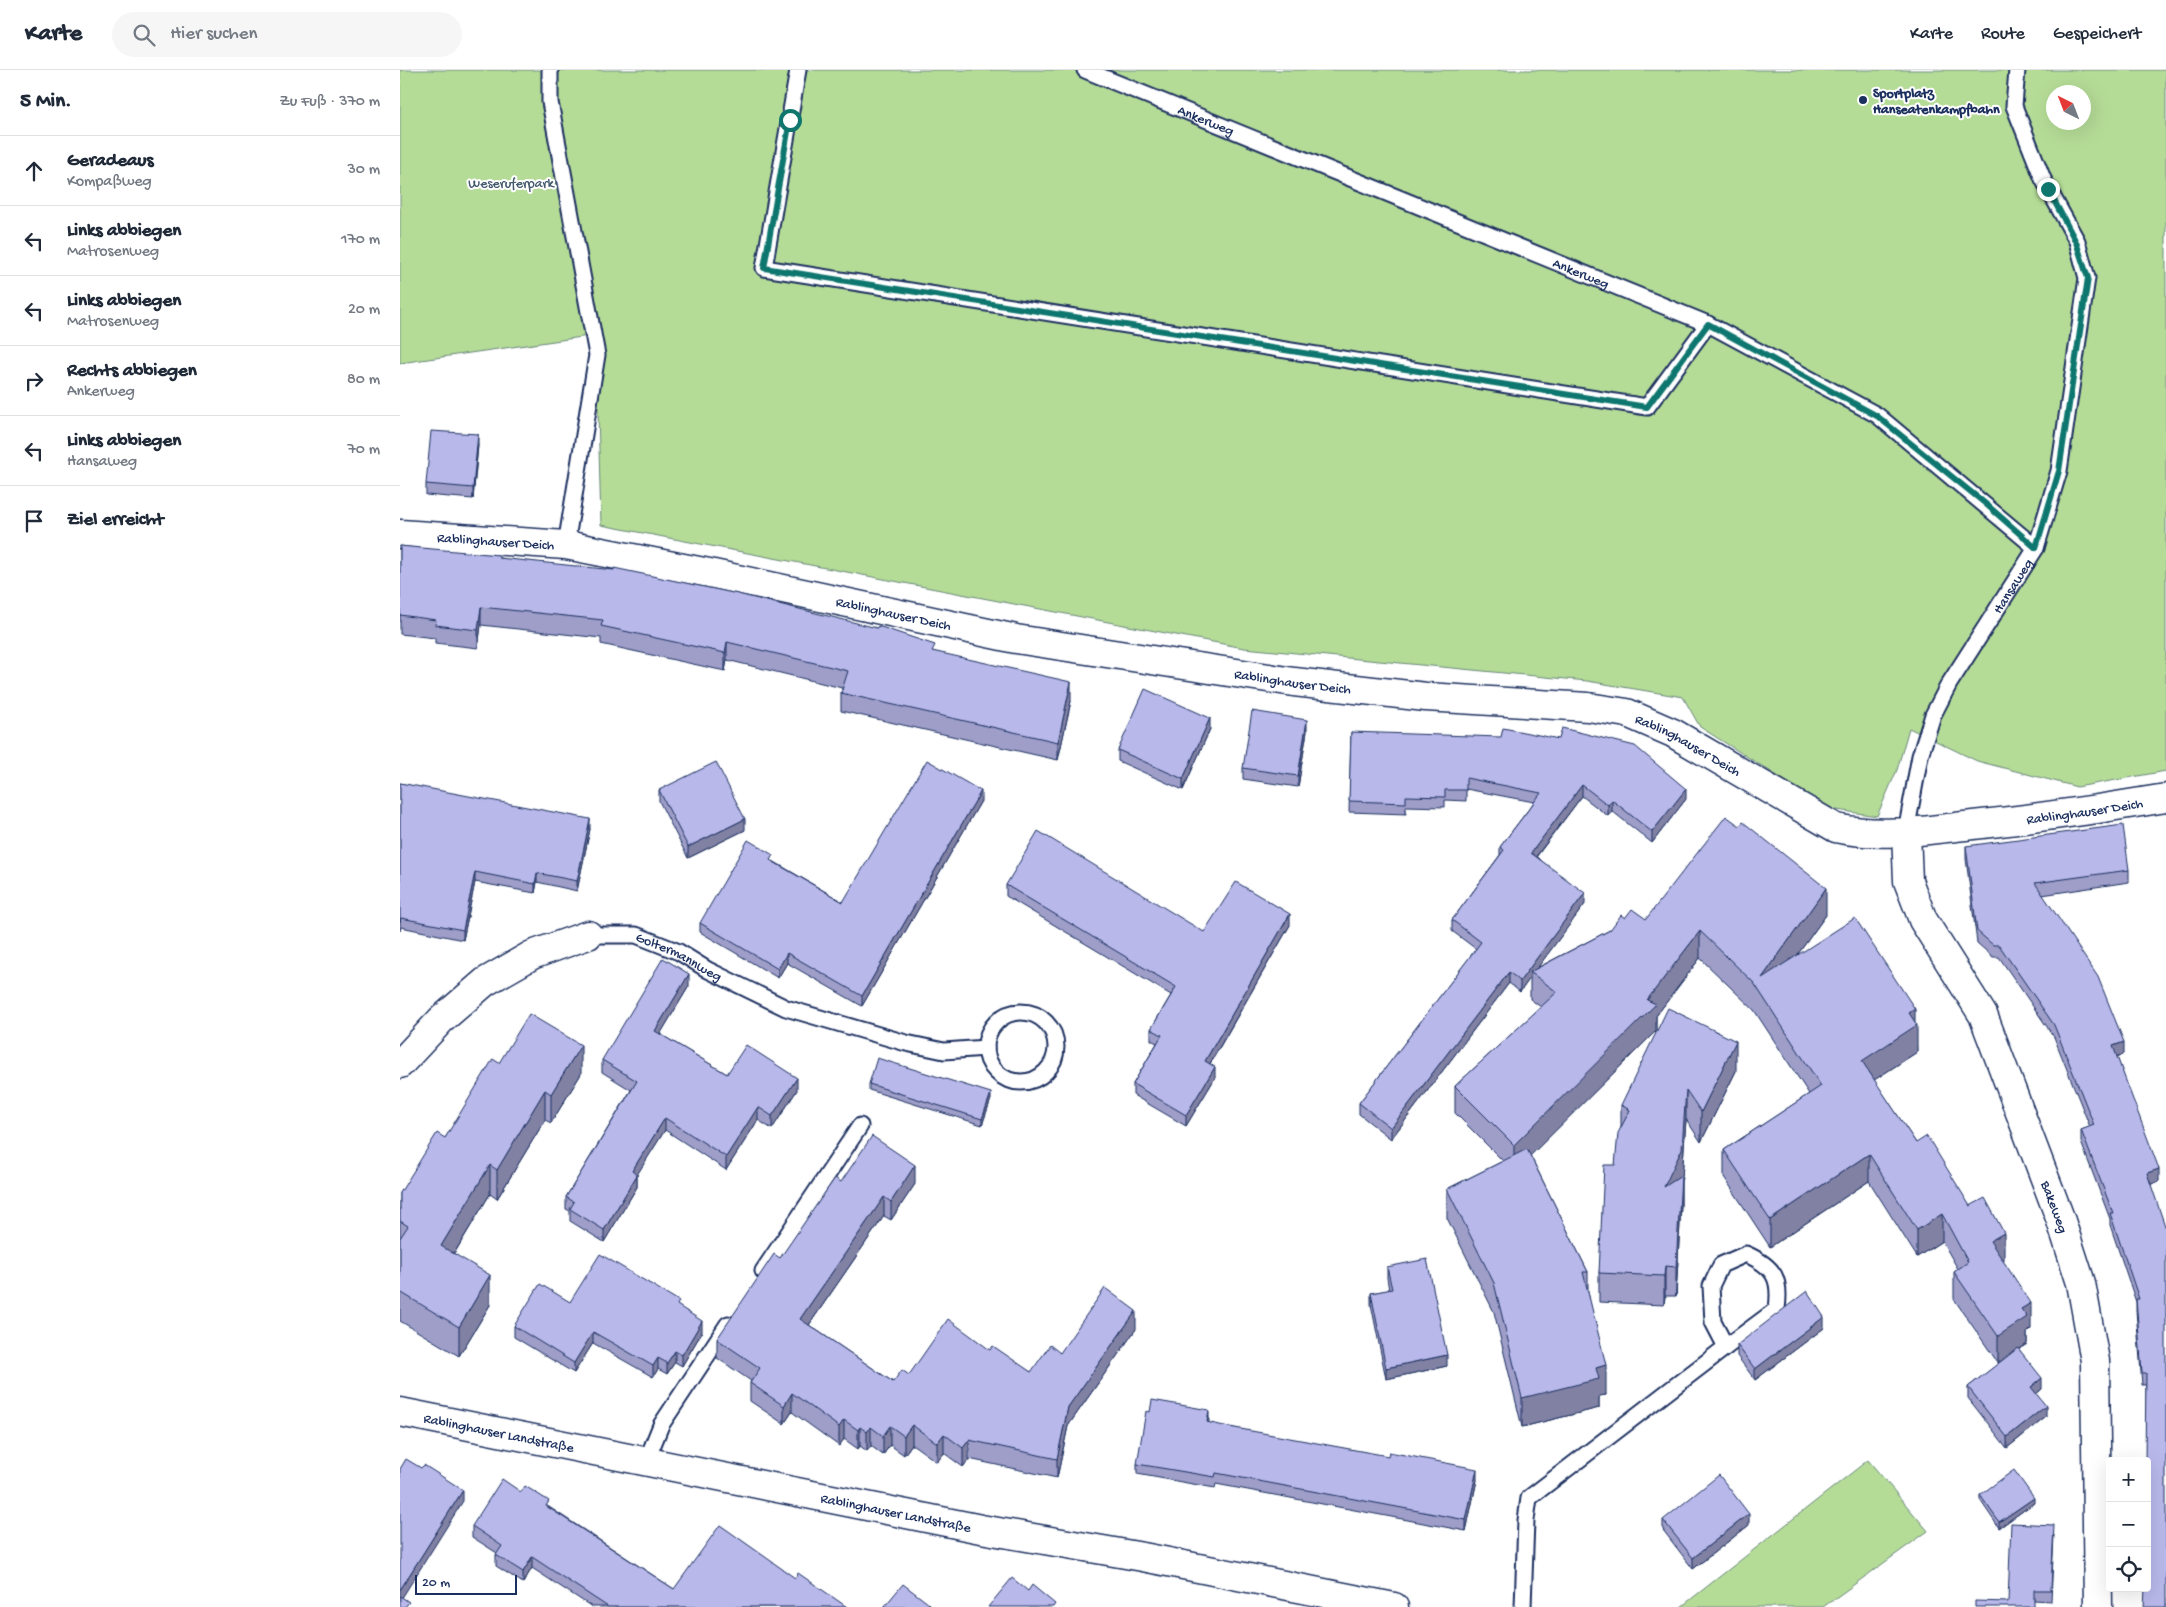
<!DOCTYPE html>
<html lang="de">
<head>
<meta charset="utf-8">
<style>
  :root { --surface:#fff; --page:#f6f6f7; --text:#1f2937; --muted:#747a83; --line:#e0e1e3 }
  body { margin:0; font-family:"Gochi Hand",sans-serif; background:var(--page); color:var(--text) }
  .controls { position:absolute; right:15px; bottom:15px; display:grid; overflow:hidden; border-radius:5px; box-shadow:0 5px 20px #0002 }
  .controls button { width:45px; height:45px; display:grid; place-items:center; padding:0; border:0; border-bottom:1px solid var(--line); background:var(--surface); color:var(--text); font:25px sans-serif }
  .compass { position:absolute; left:1646px; top:15px; width:45px; height:45px; border-radius:50%; background:var(--surface); box-shadow:0 5px 20px #0002; rotate:318deg }
  .scale { position:absolute; left:15px; bottom:12px; width:102px; box-sizing:border-box; padding-left:5px; border:2px solid #1b2f5e; border-top:0; font-size:14px; line-height:18px; white-space:nowrap; color:#1b2f5e; -webkit-text-stroke:4px #fff; paint-order:stroke }
  .stop { position:absolute; width:15px; height:15px; margin:-11px; border:4px solid #0f766e; border-radius:50%; background:#fff }
  .stop.end { background:#0f766e; border-color:#fff; box-shadow:0 1px 5px #0008 }
  .list { margin:0; padding:0; list-style:none }
  h2 { display:flex; justify-content:space-between; align-items:center; height:65px; margin:0; padding:0 20px; font-size:21px }
  h2 small { font-size:16px; font-weight:400; color:var(--muted) }
  .list li { display:grid; grid-template-columns:32px 1fr auto; gap:15px; align-items:center; box-sizing:border-box; height:70px; padding:0 20px; border-top:1px solid var(--line) }
  .list b { display:block; font-size:19px; white-space:nowrap }
  .list p { margin:0; font-size:16px; white-space:nowrap; color:var(--muted) }
  .list em { font-size:16px; font-style:normal; color:var(--muted) }
  .icon { flex:none; width:28px; height:28px; fill:none; stroke:currentColor; stroke-width:2; stroke-linecap:round; stroke-linejoin:round }
  .map { position:relative; flex:none; width:1766px; height:1537px; overflow:hidden }
  header { display:flex; align-items:center; gap:30px; box-sizing:border-box; height:70px; padding:0 25px; background:var(--surface); border-bottom:1px solid var(--line) }
  header strong { font-size:24px }
  nav { display:flex; gap:28px; margin-inline-start:auto; font-size:18px }
  .search { width:350px; height:45px; background:var(--page); display:flex; align-items:center; gap:12px; box-sizing:border-box; padding:0 18px; border-radius:28px; color:var(--muted); font-size:19px }
  main { display:flex }
  aside { flex:1; background:var(--surface) }
  .map>svg:first-child { display:block }
  .green { fill:#b5dc97; stroke:#68867a; fill-rule:evenodd }
  .lines { fill:none; stroke-linecap:round; stroke-linejoin:round }
  .service-casing { stroke:#1b2f5e; stroke-width:19 }
  .minor-casing { stroke:#1b2f5e; stroke-width:31 }
  .tertiary-casing { stroke:#1b2f5e; stroke-width:31 }
  .service { stroke:#fff; stroke-width:15 }
  .minor { stroke:#fff; stroke-width:28 }
  .tertiary { stroke:#fff; stroke-width:28 }
  .wall { fill:#9e9ec9; stroke:#1b2f5e }
  .shaded-wall { fill:#8181a4; stroke:#1b2f5e }
  .building { fill:#b8b8ea; stroke:#1b2f5e }
  .route { stroke:#0f766e; stroke-width:6 }
  .poi-dot { fill:#1b2f5e; stroke:#fff; stroke-width:2 }
  .labels { text-anchor:middle; stroke-width:4; stroke-linejoin:round; paint-order:stroke }
  .poi-label { font-size:14px; font-weight:bold; fill:#1b2f5e; stroke:#fff; text-anchor:start }
  .street-label { font-size:14px; fill:#1b2f5e; stroke:#fff }
  .park-label { font-size:14px; fill:#425a6c; stroke:#fff }
</style>
</head>
<body>
<header>
<strong>Karte</strong>
<div class="search"><svg class="icon" aria-label="search" viewBox="0 0 24 24"><circle cx="10" cy="10" r="6"/><path d="M15 15l6 6"/></svg>Hier suchen</div>
<nav><a>Karte</a><a>Route</a><a>Gespeichert</a></nav>
</header>
<main>
<aside>
<h2>5 Min.<small>Zu Fuß · 370 m</small></h2>
<ul class="list">
<li><svg class="icon" aria-label="ahead" viewBox="0 0 24 24"><path d="M12 20V5M6 11l6-6 6 6"/></svg><div><b>Geradeaus</b><p>Kompaßweg</p></div><em>30 m</em></li>
<li><svg class="icon" aria-label="left" viewBox="0 0 24 24"><path d="M17 20v-9H6M10 6l-5 5 5 5"/></svg><div><b>Links abbiegen</b><p>Matrosenweg</p></div><em>170 m</em></li>
<li><svg class="icon" aria-label="left" viewBox="0 0 24 24"><path d="M17 20v-9H6M10 6l-5 5 5 5"/></svg><div><b>Links abbiegen</b><p>Matrosenweg</p></div><em>20 m</em></li>
<li><svg class="icon" aria-label="right" viewBox="0 0 24 24"><path d="M7 20v-9h11M14 6l5 5-5 5"/></svg><div><b>Rechts abbiegen</b><p>Ankerweg</p></div><em>80 m</em></li>
<li><svg class="icon" aria-label="left" viewBox="0 0 24 24"><path d="M17 20v-9H6M10 6l-5 5 5 5"/></svg><div><b>Links abbiegen</b><p>Hansaweg</p></div><em>70 m</em></li>
<li><svg class="icon" aria-label="arrive" viewBox="0 0 24 24"><path d="M6 21V4h12l-3 4 3 4H6"/></svg><div><b>Ziel erreicht</b></div></li>
</ul>
</aside>
<div class="map">
<svg width="1766" height="1537" viewBox="0 0 1766 1537">
  <rect width="100%" height="100%" fill="#fff"/>
  <filter id="ink" filterUnits="userSpaceOnUse"><feTurbulence type="fractalNoise" baseFrequency=".02" numOctaves="2"/><feDisplacementMap in="SourceGraphic" scale="10" xChannelSelector="R" yChannelSelector="G"/><feConvolveMatrix kernelMatrix="1 2 1 2 8 2 1 2 1" color-interpolation-filters="sRGB"/></filter>
  <g filter="url(#ink)">
    <g class="green">
      <path d="M0,0H1766V701L1677,717L1577,691L1509,658L1497,700L1477,746L1430,739L1300,657L1283,627L1187,611L844,578L201,455L196,265L0,293ZM1654,22H1684V52H1654Z"/>
      <path d="M1468,1390L1528,1461L1423,1537H1281Z"/>
    </g>
    <g class="lines">
      <g class="service-casing">
        <g id="service">
          <path d="M150,0V32L197,285L166,475"/>
          <path d="M398,0L364,198L1247,337L1308,254"/>
          <path id="s1" d="M685,0L1308,254L1477,345L1636,478"/>
          <path id="s2" d="M1506,762L1520,686L1533,645L1549,614L1636,478L1659,401L1687,208L1677,171L1643,109L1614,36L1617,0"/>
          <path id="s3" d="M188,865H236L279,882L308,900L386,938L506,973L544,981L586,978"/>
          <circle cx="621" cy="977" r="35"/>
          <path d="M1346,1184C1375,1197 1381,1209 1377,1239L1326,1277L1313,1252L1311,1216L1321,1195Z"/>
          <path d="M363,1201L460,1056"/>
          <path d="M246,1392L261,1355L328,1254"/>
          <path d="M1123,1537L1126,1450L1129,1428L1326,1277"/>
        </g>
      </g>
      <g class="minor-casing">
        <g id="minor">
          <path id="s4" d="M0,464L166,475L309,503L616,569L894,612L1026,627L1188,637L1227,643L1273,663L1436,758C1481,768 1527,760 1573,755C1638,748 1702,739 1766,728"/>
          <path id="s5" d="M1506,762L1508,811L1523,850L1583,945L1660,1148L1681,1213L1695,1291L1698,1537"/>
          <path d="M0,994L41,950L85,912L132,885L188,865"/>
        </g>
      </g>
      <g class="tertiary-casing">
        <g id="tertiary">
          <path id="s6" d="M0,1342L581,1459L743,1487L994,1537"/>
        </g>
      </g>
      <use href="#service" class="service"/>
      <use href="#minor" class="minor"/>
      <use href="#tertiary" class="tertiary"/>
    </g>
    <g class="wall">
      <path d="M78,375L73,429L26,425V414Z"/>
      <path d="M0,476L99,488L535,582L671,631L658,690L441,641V623L442,618L327,590L325,601L201,574V568L81,555L78,578L35,573V568L0,564Z"/>
      <path d="M810,659L783,720L718,691V680Z"/>
      <path d="M907,661L898,717L843,709V698Z"/>
      <path d="M951,662L1286,729L1252,773L1212,741L1208,746L1182,726L1137,786L1185,834L1137,898L1210,860L1225,848L1246,849L1426,845L1397,885L1515,952L1517,982L1474,1010L1516,1073L1604,1190L1603,1191L1631,1259L1627,1263V1274L1619,1279L1642,1319L1636,1324L1646,1347L1607,1378L1568,1328V1317L1606,1288L1598,1293L1554,1229V1202L1558,1199L1542,1171L1517,1187L1469,1111L1370,1177L1324,1107V1080L1409,1024L1354,940L1300,888L1256,946V961L1130,1085L1188,1202V1221L1206,1325L1199,1326V1338L1122,1357L1094,1242L1047,1148V1119L1103,1091L1055,1043V1016L1141,937L1130,929V908L1120,922L1109,913L991,1069L959,1044V1033L1076,879L1052,861V850L1100,785V777L1134,732L1066,719V731L1045,730V737L1006,736V744L949,742Z"/>
      <path d="M0,713L190,759L177,821L137,812L135,823L75,812L63,870L1,857L0,861Z"/>
      <path d="M259,720L345,760L288,788L259,731Z"/>
      <path d="M581,731L462,936L387,893L378,908L300,862V853L373,791L443,832Z"/>
      <path d="M1566,776L1729,800V812L1642,825L1724,984L1717,987L1759,1111L1751,1114L1747,1518L1746,1315H1742L1736,1241V1232L1710,1155V1149L1681,1072V1060L1690,1057L1654,967L1599,887H1593L1577,873L1566,789Z"/>
      <path d="M606,815L804,862L890,855L810,994L815,1008L786,1056L733,1025V1014L757,973L751,970V959L771,925L606,826Z"/>
      <path d="M289,916L260,964L327,1004L397,1020L372,1059L358,1050L326,1100L265,1060L237,1104V1117L204,1172L170,1151V1141L166,1139V1127L231,1020L202,1002V990Z"/>
      <path d="M99,993L181,1004L151,1053L145,1050L97,1129L90,1124L54,1184L90,1235L59,1286L0,1251V1123L45,1068Z"/>
      <path d="M1336,1001L1301,1072L1286,1049L1282,1108L1281,1111V1135L1276,1226H1265L1264,1235L1199,1232V1203L1221,1058V1035Z"/>
      <path d="M469,1014L591,1029L582,1055L469,1020Z"/>
      <path d="M441,1112L515,1114L491,1150L484,1146L409,1255L493,1312L509,1305L590,1280L631,1302L660,1283L736,1259L668,1356L657,1408L569,1389L563,1397L544,1383L537,1392L512,1374L504,1385L490,1375L483,1385L471,1376L467,1381L460,1376L458,1379L444,1369L439,1376L392,1342L384,1354L350,1331V1313L351,1311L317,1288V1269Z"/>
      <path d="M987,1197L1047,1296L986,1309L971,1234V1223L989,1220L987,1208Z"/>
      <path d="M170,1232L279,1237L302,1262L282,1296L275,1292L267,1304L258,1299L253,1307L193,1273L174,1303L114,1267V1256Z"/>
      <path d="M1424,1258L1355,1310L1337,1286V1275Z"/>
      <path d="M824,1356L1077,1410L1066,1461L816,1414L815,1418L737,1404V1394Z"/>
      <path d="M121,1422L149,1437L274,1519L395,1508L447,1537H192L132,1498L123,1513L96,1496V1485L97,1483L72,1467V1456Z"/>
      <path d="M1580,1425L1634,1433L1599,1458L1580,1430Z"/>
      <path d="M1263,1450L1349,1455L1293,1499L1263,1460Z"/>
      <path d="M1654,1465L1651,1531L1634,1530L1608,1532Z"/>
    </g>
    <g class="shaded-wall">
      <path d="M78,364V375L73,429V418Z"/>
      <path d="M81,537V555L78,578V560Z"/>
      <path d="M327,572V590L325,601V583Z"/>
      <path d="M671,612V631L658,690V672Z"/>
      <path d="M810,648V659L783,720V709Z"/>
      <path d="M907,650V661L898,717V706Z"/>
      <path d="M1182,715V726L1131,793V783Z"/>
      <path d="M1286,719V729L1252,773V762Z"/>
      <path d="M581,721V731L462,936V926Z"/>
      <path d="M1212,730V741L1208,746V735Z"/>
      <path d="M190,749V759L177,821V811Z"/>
      <path d="M345,749V760L288,788V777Z"/>
      <path d="M75,802V812L63,870V860Z"/>
      <path d="M137,803V812L135,823V814Z"/>
      <path d="M1426,818V845L1365,930L1362,908Z"/>
      <path d="M1185,823V834L1133,904L1130,902V908L1120,922V911Z"/>
      <path d="M890,844V855L805,1002V991Z"/>
      <path d="M1300,861V888L1256,946V961L1114,1102V1075L1247,930Z"/>
      <path d="M387,883V893L378,908V899Z"/>
      <path d="M1109,902V913L991,1069V1058Z"/>
      <path d="M289,904V916L255,973V961Z"/>
      <path d="M1515,939V956L1517,955V982L1462,1018V991L1509,943Z"/>
      <path d="M1336,971V1001L1301,1072V1042Z"/>
      <path d="M1724,972V984L1713,988V976Z"/>
      <path d="M181,975V1004L151,1053V1024Z"/>
      <path d="M815,997V1008L786,1056V1045Z"/>
      <path d="M397,1008V1020L372,1059V1046Z"/>
      <path d="M145,1020V1050L97,1129V1100Z"/>
      <path d="M1286,1020V1049L1282,1108L1281,1111V1135L1276,1226V1197L1264,1117Z"/>
      <path d="M591,1023V1029L582,1055V1049Z"/>
      <path d="M358,1037V1050L326,1100V1087Z"/>
      <path d="M265,1048V1060L232,1113V1101Z"/>
      <path d="M1469,1084V1111L1370,1177V1150Z"/>
      <path d="M90,1095V1124L41,1205V1176Z"/>
      <path d="M515,1095V1114L491,1150V1132Z"/>
      <path d="M1759,1099V1111L1747,1116V1103Z"/>
      <path d="M237,1105V1117L204,1172V1160Z"/>
      <path d="M484,1127V1146L400,1268V1249Z"/>
      <path d="M1542,1144V1171L1517,1187V1160Z"/>
      <path d="M1604,1163V1190L1590,1198V1171Z"/>
      <path d="M1265,1196V1226L1264,1235V1206Z"/>
      <path d="M90,1205V1235L59,1286V1257Z"/>
      <path d="M1631,1233V1259L1627,1263V1274L1598,1293V1266L1621,1239Z"/>
      <path d="M736,1241V1259L668,1356L657,1408V1389L668,1337Z"/>
      <path d="M1424,1247V1258L1355,1310V1299Z"/>
      <path d="M302,1251V1262L282,1296V1285Z"/>
      <path d="M193,1262V1273L174,1303V1293Z"/>
      <path d="M275,1281V1292L267,1304V1293Z"/>
      <path d="M1047,1285V1296L986,1309V1298Z"/>
      <path d="M258,1288V1299L253,1307V1296Z"/>
      <path d="M1206,1295V1325L1199,1326V1338L1122,1357V1328L1196,1298Z"/>
      <path d="M1642,1308V1319L1631,1328V1317Z"/>
      <path d="M392,1323V1342L384,1354V1336Z"/>
      <path d="M1646,1336V1347L1607,1378V1367Z"/>
      <path d="M809,1340V1351L807,1363V1352Z"/>
      <path d="M444,1350V1369L439,1376V1357Z"/>
      <path d="M512,1355V1374L504,1385V1366Z"/>
      <path d="M490,1356V1375L483,1385V1366Z"/>
      <path d="M460,1357V1376L458,1379V1360Z"/>
      <path d="M471,1357V1376L467,1381V1362Z"/>
      <path d="M544,1364V1383L537,1392V1373Z"/>
      <path d="M569,1370V1389L563,1397V1378Z"/>
      <path d="M1077,1399V1410L1066,1461V1450Z"/>
      <path d="M63,1420V1431L0,1531V1520Z"/>
      <path d="M1634,1428V1433L1599,1458V1452Z"/>
      <path d="M1349,1444V1455L1293,1499V1488Z"/>
      <path d="M132,1487V1498L123,1513V1502Z"/>
    </g>
    <g class="building">
      <path d="M31,361L78,364L73,418L26,414Z"/>
      <path d="M0,476L99,485V488L214,500V498L338,524L477,558L478,556L535,575L532,581L671,612L658,672L441,623L448,601L327,572L325,583L201,556L203,550L81,537L78,560L35,555L36,550L0,545Z"/>
      <path d="M745,619L810,648L783,709L718,680Z"/>
      <path d="M852,641L907,650L898,706L843,698Z"/>
      <path d="M1103,658L1159,669L1162,658L1235,676L1286,719L1252,762L1212,730L1208,735L1182,715L1131,783L1185,823L1120,911L1109,902L991,1058L959,1033L1081,872L1052,850L1104,780L1100,777L1141,723L1066,708V720H1045V727L1006,726V733L949,731L951,662L1101,667Z"/>
      <path d="M527,690L581,721L462,926L387,883L378,899L300,853L348,770L373,785L370,790L443,832Z"/>
      <path d="M316,692L345,749L288,777L259,720Z"/>
      <path d="M0,713L190,749L177,811L137,803L135,814L75,802L63,860L1,848L0,852Z"/>
      <path d="M1326,746L1340,756L1343,752L1426,818L1362,908L1455,848L1515,939L1509,943L1517,955L1462,991L1516,1073L1527,1066L1570,1136L1585,1128L1604,1163L1590,1171L1631,1233L1621,1239L1627,1247L1598,1266L1554,1202L1568,1192L1542,1144L1517,1160L1469,1084L1370,1150L1324,1080L1421,1016L1354,913L1300,861L1247,930L1256,934L1114,1075L1055,1016L1157,922L1130,902L1210,860L1221,845L1225,848L1232,839L1246,849Z"/>
      <path d="M1723,755L1729,800L1635,813L1698,907L1724,972L1713,976L1759,1099L1747,1103L1766,1159V1537H1744L1745,1518H1747V1391H1745L1746,1303H1742L1736,1229H1739L1710,1143H1713L1681,1060L1694,1055L1654,955L1599,875H1593L1577,861L1566,776Z"/>
      <path d="M638,761L804,862L836,812L890,844L805,991L815,997L786,1045L733,1014L762,965L751,959L776,917L606,815Z"/>
      <path d="M263,888L289,904L255,961L327,1004L346,975L397,1008L372,1046L358,1037L326,1087L265,1048L232,1101L237,1105L204,1160L170,1139L174,1132L166,1127L237,1011L202,990Z"/>
      <path d="M1268,938L1336,971L1301,1042L1286,1020L1282,1079L1264,1117L1281,1106L1276,1197L1265,1196L1264,1206L1199,1203L1204,1095H1215L1218,1063L1230,1040L1221,1035Z"/>
      <path d="M129,944L181,975L151,1024L145,1020L97,1100L90,1095L41,1176L90,1205L59,1257L0,1222V1168L8,1156L0,1151V1123L37,1063L45,1068L93,989L99,993Z"/>
      <path d="M477,988L591,1023L582,1049L469,1014Z"/>
      <path d="M472,1066L515,1095L491,1132L484,1127L400,1249L493,1312L502,1300L509,1305L548,1249L590,1280L593,1276L631,1302L650,1275L660,1283L705,1218L736,1241L668,1337L657,1389L569,1370L563,1378L544,1364L537,1373L512,1355L504,1366L490,1356L483,1366L471,1357L467,1362L460,1357L458,1360L444,1350L439,1357L392,1323L384,1336L350,1313L360,1298L317,1269L374,1184L380,1188L435,1108L441,1112Z"/>
      <path d="M1127,1079L1188,1202H1183L1206,1295L1196,1298L1199,1309L1122,1328L1094,1213L1047,1119Z"/>
      <path d="M200,1184L279,1231L277,1235L302,1251L282,1285L275,1281L267,1293L258,1288L253,1296L193,1262L174,1293L114,1256L140,1214L170,1232Z"/>
      <path d="M1027,1189L1047,1285L986,1298L971,1223L992,1219L987,1197Z"/>
      <path d="M1407,1221L1424,1247L1355,1299L1337,1275Z"/>
      <path d="M1618,1278L1642,1308L1631,1317L1646,1336L1607,1367L1568,1317Z"/>
      <path d="M752,1330L809,1340L807,1352L824,1356L988,1386L989,1382L1077,1399L1066,1450L816,1403L815,1407L737,1394L746,1341L750,1342Z"/>
      <path d="M6,1389L21,1398L24,1395L63,1420L0,1520V1399Z"/>
      <path d="M1614,1400L1634,1428L1599,1452L1580,1425Z"/>
      <path d="M1319,1405L1349,1444L1293,1488L1263,1450Z"/>
      <path d="M102,1409L121,1422L125,1416L149,1431L146,1436L274,1519L320,1455L395,1508L398,1503L447,1537H208L132,1487L123,1502L96,1485L102,1476L72,1456Z"/>
      <path d="M1611,1453L1654,1455L1651,1520H1634V1537H1575V1531L1608,1532Z"/>
      <path d="M612,1508L628,1521L632,1515L655,1534L653,1537H588Z"/>
      <path d="M503,1514L533,1537H484Z"/>
      <path d="M0,1526L9,1532L5,1537H0Z"/>
    </g>
  </g>
  <g class="lines" filter="url(#ink)">
    <path class="route" d="M390,50L364,198L1247,337L1308,254L1477,346L1587,435L1636,478L1659,401L1688,208L1676,172L1648,119"/>
  </g>
  <circle class="poi-dot" cx="1463" cy="30" r="5"/>
  <g class="labels">
    <g class="poi-label">
      <text x="1473" y="27">Sportplatz<tspan x="1473" dy="16">Hanseatenkampfbahn</tspan></text>
    </g>
    <g class="street-label">
      <text dy="5" stroke="none"><textPath href="#s1" startOffset="131">Ankerweg</textPath></text>
      <text dy="5" stroke="none"><textPath href="#s1" startOffset="536">Ankerweg</textPath></text>
      <text dy="5" stroke="none"><textPath href="#s4" startOffset="96">Rablinghauser Deich</textPath></text>
      <text dy="5" stroke="none"><textPath href="#s2" startOffset="272">Hansaweg</textPath></text>
      <text dy="5" stroke="none"><textPath href="#s4" startOffset="501">Rablinghauser Deich</textPath></text>
      <text dy="5" stroke="none"><textPath href="#s4" startOffset="906">Rablinghauser Deich</textPath></text>
      <text dy="5" stroke="none"><textPath href="#s4" startOffset="1311">Rablinghauser Deich</textPath></text>
      <text dy="5" stroke="none"><textPath href="#s4" startOffset="1731">Rablinghauser Deich</textPath></text>
      <text dy="5" stroke="none"><textPath href="#s3" startOffset="96">Goltermannweg</textPath></text>
      <text dy="5" stroke="none"><textPath href="#s5" startOffset="408">Bakeweg</textPath></text>
      <text dy="5" stroke="none"><textPath href="#s6" startOffset="101">Rablinghauser Landstraße</textPath></text>
      <text dy="5" stroke="none"><textPath href="#s6" startOffset="506">Rablinghauser Landstraße</textPath></text>
    </g>
    <g class="park-label">
      <text x="111" y="117">Weseruferpark</text>
    </g>
  </g>
</svg>
<div class="controls">
<button>+</button>
<button>−</button>
<button><svg class="icon" aria-label="locate" viewBox="0 0 24 24"><circle cx="12" cy="12" r="6"/><path d="M12 2v4M12 18v4M2 12h4M18 12h4"/></svg></button>
</div>
<svg class="compass" viewBox="-18 -18 36 36"><path d="M0-13l5 13h-10z" fill="#e53935"/><path d="M0 13l5-13h-10z" fill="#747a83"/></svg>
<div class="scale">20 m</div>
<div class="stop" style="left:390px;top:50px"></div>
<div class="stop end" style="left:1648px;top:119px"></div>
</div>
</main>
</body>
</html>
